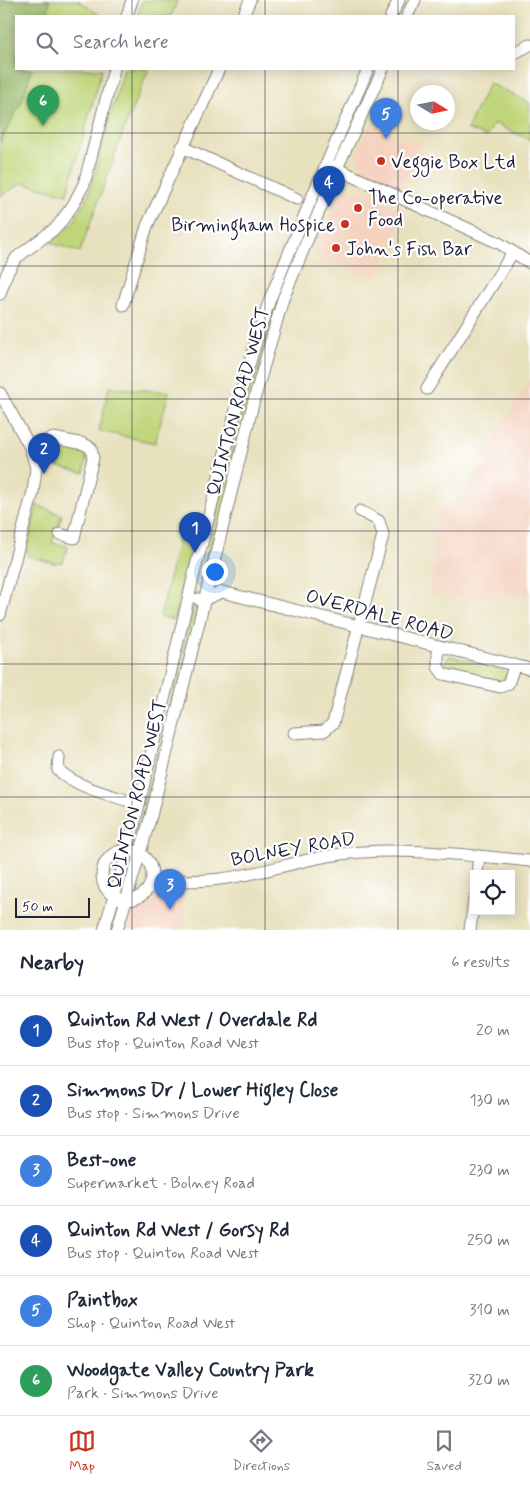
<!DOCTYPE html>
<html lang="en">
<head>
<meta charset="utf-8">
<style>
  :root { --surface:#fff; --page:#f2f2f3; --text:#1f2937; --muted:#747a83; --line:#e0e1e3; --accent:#c8321e }
  body { margin:0; font-family:Mynerve,sans-serif; background:var(--page); color:var(--text) }
  .controls { position:absolute; right:15px; bottom:15px; display:grid; overflow:hidden; border-radius:0px; box-shadow:0 2px 12px #0003 }
  .controls button { width:45px; height:45px; display:grid; place-items:center; padding:0; border:0; border-bottom:1px solid var(--line); background:var(--surface); color:var(--text); font:25px sans-serif }
  .compass { position:absolute; left:410px; top:85px; width:45px; height:45px; border-radius:50%; background:var(--surface); box-shadow:0 2px 12px #0003; rotate:100deg }
  .scale { position:absolute; left:15px; bottom:12px; width:75px; box-sizing:border-box; padding-left:5px; border:2px solid #22223b; border-top:0; font-size:14px; line-height:18px; white-space:nowrap; color:#22223b; -webkit-text-stroke:4px #fff; paint-order:stroke }
  .you { position:absolute; left:214px; top:571px; width:18px; height:18px; margin:-12px; border:4px solid #fff; border-radius:50%; background:#1a73e8; box-shadow:0 0 0 8px #1a73e833 }
  .badge { display:grid; place-items:center; width:32px; height:32px; border-radius:50%; background:var(--accent); color:#fff; font-size:16px; font-weight:700 }
  .pin { position:absolute; translate:-50% -41px; filter:drop-shadow(0 1px 2px #0008) }
  .pin::after { content:''; position:absolute; top:26px; width:18px; height:15px; background:inherit; clip-path:polygon(0 0,100% 0,50% 100%) }
  .list { margin:0; padding:0; list-style:none }
  h2 { display:flex; justify-content:space-between; align-items:center; height:65px; margin:0; padding:0 20px; font-size:21px }
  h2 small { font-size:16px; font-weight:400; color:var(--muted) }
  .list li { display:grid; grid-template-columns:32px 1fr auto; gap:15px; align-items:center; box-sizing:border-box; height:70px; padding:0 20px; border-top:1px solid var(--line) }
  .list b { display:block; font-size:19px; white-space:nowrap }
  .list p { margin:0; font-size:16px; white-space:nowrap; color:var(--muted) }
  .list em { font-size:16px; font-style:normal; color:var(--muted) }
  .icon { flex:none; width:28px; height:28px; fill:none; stroke:currentColor; stroke-width:2; stroke-linecap:round; stroke-linejoin:round }
  .map { position:relative; flex:none; width:530px; height:930px; overflow:hidden }
  .search { position:absolute; background:var(--surface); box-shadow:0 2px 12px #0003; left:15px; right:15px; top:15px; height:55px; display:flex; align-items:center; gap:12px; box-sizing:border-box; padding:0 18px; border-radius:0px; color:var(--muted); font-size:19px }
  .sheet { height:485px; background:var(--surface) }
  nav { display:flex; justify-content:space-around; align-items:center; box-sizing:border-box; height:70px; border-top:1px solid var(--line); background:var(--surface); font-size:14px; color:var(--muted) }
  nav a { display:grid; justify-items:center; gap:2px }
  nav .on { color:var(--accent) }
  .map>svg:first-child { display:block }
  .built { fill:#f4d3c0 }
  .green { fill:#c0d67a; stroke:#717c5a }
  .forest { fill:#98b76a; stroke:#5d6c52 }
  .lines { fill:none; stroke-linecap:round; stroke-linejoin:round }
  .minor-casing { stroke:#85827c; stroke-width:13 }
  .minor { stroke:#fff; stroke-width:11 }
  .grid { fill:none; stroke:#22223b; stroke-width:1; stroke-opacity:0.55 }
  .poi-dot { fill:#c8321e; stroke:#fff; stroke-width:2 }
  .labels { text-anchor:middle; stroke-width:4.5; stroke-linejoin:round; paint-order:stroke }
  .poi-label { font-size:19px; fill:#22223b; stroke:#fff; text-anchor:start }
  .street-label { font-size:19px; fill:#22223b; stroke:#fff }
</style>
</head>
<body>
<div class="map">
<svg width="530" height="930" viewBox="0 0 530 930">
  <rect width="100%" height="100%" fill="#fff"/>
  <filter id="ink" filterUnits="userSpaceOnUse"><feTurbulence type="fractalNoise" baseFrequency=".02" numOctaves="2"/><feDisplacementMap in="SourceGraphic" scale="10" xChannelSelector="R" yChannelSelector="G"/><feConvolveMatrix kernelMatrix="1 2 1 2 8 2 1 2 1" color-interpolation-filters="sRGB"/></filter>
  <filter id="wash" filterUnits="userSpaceOnUse"><feTurbulence type="fractalNoise" baseFrequency=".0096" numOctaves="4" result="noise"/><feDisplacementMap in="SourceGraphic" scale="20" xChannelSelector="R" yChannelSelector="G"/><feGaussianBlur stdDeviation="1.12" result="paint"/><feColorMatrix in="noise" values="0 0 0 0 0 0 0 0 0 0 0 0 0 0 0 0 0 1.4 0 .05"/><feComposite in="paint" operator="in"/></filter>
  <g filter="url(#wash)">
    <rect width="100%" height="100%" fill="#e8e1be"/>
    <g class="built">
      <path d="M370,124L402,140L424,141L401,190L363,172L356,155Z"/>
      <path d="M354,188L405,210L377,278L312,254L339,194Z"/>
      <path d="M530,380V596L491,598L430,594L437,510L451,507L490,462L482,459Z"/>
      <path d="M161,890H182L185,930H128L134,911Z"/>
    </g>
    <g class="green">
      <path d="M0,0H78L101,16H16V69H102L67,194L22,183L0,196Z"/>
      <path d="M142,0H178L171,16H138Z"/>
      <path d="M124,69H149L126,124L80,252L51,243L74,222L89,193Z"/>
      <path d="M489,83L530,103V140L494,123L487,137L467,129Z"/>
      <path d="M297,241L301,243L208,568H206L204,566L255,358Z"/>
      <path d="M109,387L169,392L155,443L99,431Z"/>
      <path d="M56,442L82,450L87,456L84,473L44,463L49,447Z"/>
      <path d="M37,505L62,515L52,543L68,546L63,562L54,563L28,556L27,549Z"/>
      <path d="M179,537L193,540L174,620L160,617Z"/>
      <path d="M196,606L198,609L141,840L139,841L137,839L193,607Z"/>
      <path d="M450,656L504,669L507,672L502,683L447,671L444,664Z"/>
    </g>
    <path class="forest" d="M0,0H50L47,16H16V69H32L22,101L0,143Z"/>
  </g>
  <g filter="url(#ink)">
    <g class="lines">
      <g class="minor-casing">
        <g id="minor">
          <path d="M127,16L132,0"/>
          <path d="M243,16L250,0"/>
          <path d="M391,16L399,0"/>
          <path d="M407,16L415,0"/>
          <path d="M514,53L530,45"/>
          <path d="M182,147L297,199"/>
          <path d="M331,166L499,243L530,263"/>
          <path d="M0,294L7,273L16,258L57,227L73,205L84,184L114,69"/>
          <path d="M123,305L147,226L219,69"/>
          <path d="M427,389L513,252"/>
          <path d="M0,393L30,447L36,468L33,492L0,615"/>
          <path d="M30,447L53,438L84,444L91,448L93,458L74,538L60,534"/>
          <path d="M198,599L203,600L222,592L530,669"/>
          <path d="M438,647V667L443,674L500,687L508,684L514,667"/>
          <path d="M294,733L324,731L333,723L383,535L379,521L360,511"/>
          <path d="M59,757L58,770C80,789 111,795 139,804"/>
          <circle cx="127" cy="875" r="25"/>
          <path d="M477,874L479,856"/>
          <path d="M152,879C175,881 197,882 220,879C257,875 292,862 328,856C394,845 464,855 530,861"/>
          <path d="M104,930L128,850L195,570L239,398L259,332L270,299L315,190L368,69"/>
          <path d="M117,930L151,816L254,400L283,299L337,168L383,69"/>
          <path d="M470,930L474,899"/>
        </g>
      </g>
      <use href="#minor" class="minor"/>
    </g>
  </g>
  <path class="grid" d="M132,0V16M265,0V16M398,0V16M132,69V930M265,69V930M398,69V930M0,133H530M0,266H530M0,399H530M0,531H530M0,664H530M0,797H530"/>
  <g class="poi-dot">
    <circle cx="381" cy="161" r="5"/>
    <circle cx="358" cy="208" r="5"/>
    <circle cx="345" cy="224" r="5"/>
    <circle cx="336" cy="248" r="5"/>
  </g>
  <g class="labels">
    <g class="poi-label">
      <text x="391" y="168">Veggie Box Ltd</text>
      <text x="368" y="204">The Co-operative<tspan x="368" dy="22">Food</tspan></text>
      <text x="335" y="231" text-anchor="end">Birmingham Hospice</text>
      <text x="346" y="255">John's Fish Bar</text>
    </g>
    <g class="street-label">
      <text transform="translate(237 401) rotate(-75)" y="7">QUINTON ROAD WEST</text>
      <text transform="translate(380 614) rotate(15)" y="7">OVERDALE ROAD</text>
      <text transform="translate(136 794) rotate(-76)" y="7">QUINTON ROAD WEST</text>
      <text transform="translate(293 848) rotate(-10)" y="7">BOLNEY ROAD</text>
    </g>
  </g>
</svg>
<div class="controls">
<button><svg class="icon" aria-label="locate" viewBox="0 0 24 24"><circle cx="12" cy="12" r="6"/><path d="M12 2v4M12 18v4M2 12h4M18 12h4"/></svg></button>
</div>
<svg class="compass" viewBox="-18 -18 36 36"><path d="M0-13l5 13h-10z" fill="#e53935"/><path d="M0 13l5-13h-10z" fill="#747a83"/></svg>
<div class="scale">50 m</div>
<div class="you"></div>
<div class="pin badge" style="left:195px;top:553px;background:#1a4fb4">1</div>
<div class="pin badge" style="left:44px;top:474px;background:#1a4fb4">2</div>
<div class="pin badge" style="left:170px;top:910px;background:#3f7fe0">3</div>
<div class="pin badge" style="left:329px;top:207px;background:#1a4fb4">4</div>
<div class="pin badge" style="left:386px;top:139px;background:#3f7fe0">5</div>
<div class="pin badge" style="left:43px;top:126px;background:#2e9e5b">6</div>
<div class="search"><svg class="icon" aria-label="search" viewBox="0 0 24 24"><circle cx="10" cy="10" r="6"/><path d="M15 15l6 6"/></svg>Search here</div>
</div>
<section class="sheet">
<h2>Nearby<small>6 results</small></h2>
<ul class="list">
<li><span class="badge" style="background:#1a4fb4">1</span><div><b>Quinton Rd West / Overdale Rd</b><p>Bus stop · Quinton Road West</p></div><em>20 m</em></li>
<li><span class="badge" style="background:#1a4fb4">2</span><div><b>Simmons Dr / Lower Higley Close</b><p>Bus stop · Simmons Drive</p></div><em>130 m</em></li>
<li><span class="badge" style="background:#3f7fe0">3</span><div><b>Best-one</b><p>Supermarket · Bolney Road</p></div><em>230 m</em></li>
<li><span class="badge" style="background:#1a4fb4">4</span><div><b>Quinton Rd West / Gorsy Rd</b><p>Bus stop · Quinton Road West</p></div><em>250 m</em></li>
<li><span class="badge" style="background:#3f7fe0">5</span><div><b>Paintbox</b><p>Shop · Quinton Road West</p></div><em>310 m</em></li>
<li><span class="badge" style="background:#2e9e5b">6</span><div><b>Woodgate Valley Country Park</b><p>Park · Simmons Drive</p></div><em>320 m</em></li>
</ul>
</section>
<nav>
<a class="on"><svg class="icon" aria-label="map" viewBox="0 0 24 24"><path d="M3 6l6-2 6 2 6-2v14l-6 2-6-2-6 2zM9 4v14M15 6v14"/></svg>Map</a>
<a><svg class="icon" aria-label="directions" viewBox="0 0 24 24"><path d="M12 3l9 9-9 9-9-9zM9 14v-3h6M13 9l2 2-2 2"/></svg>Directions</a>
<a><svg class="icon" aria-label="saved" viewBox="0 0 24 24"><path d="M7 4h10v16l-5-4-5 4z"/></svg>Saved</a>
</nav>
</body>
</html>
